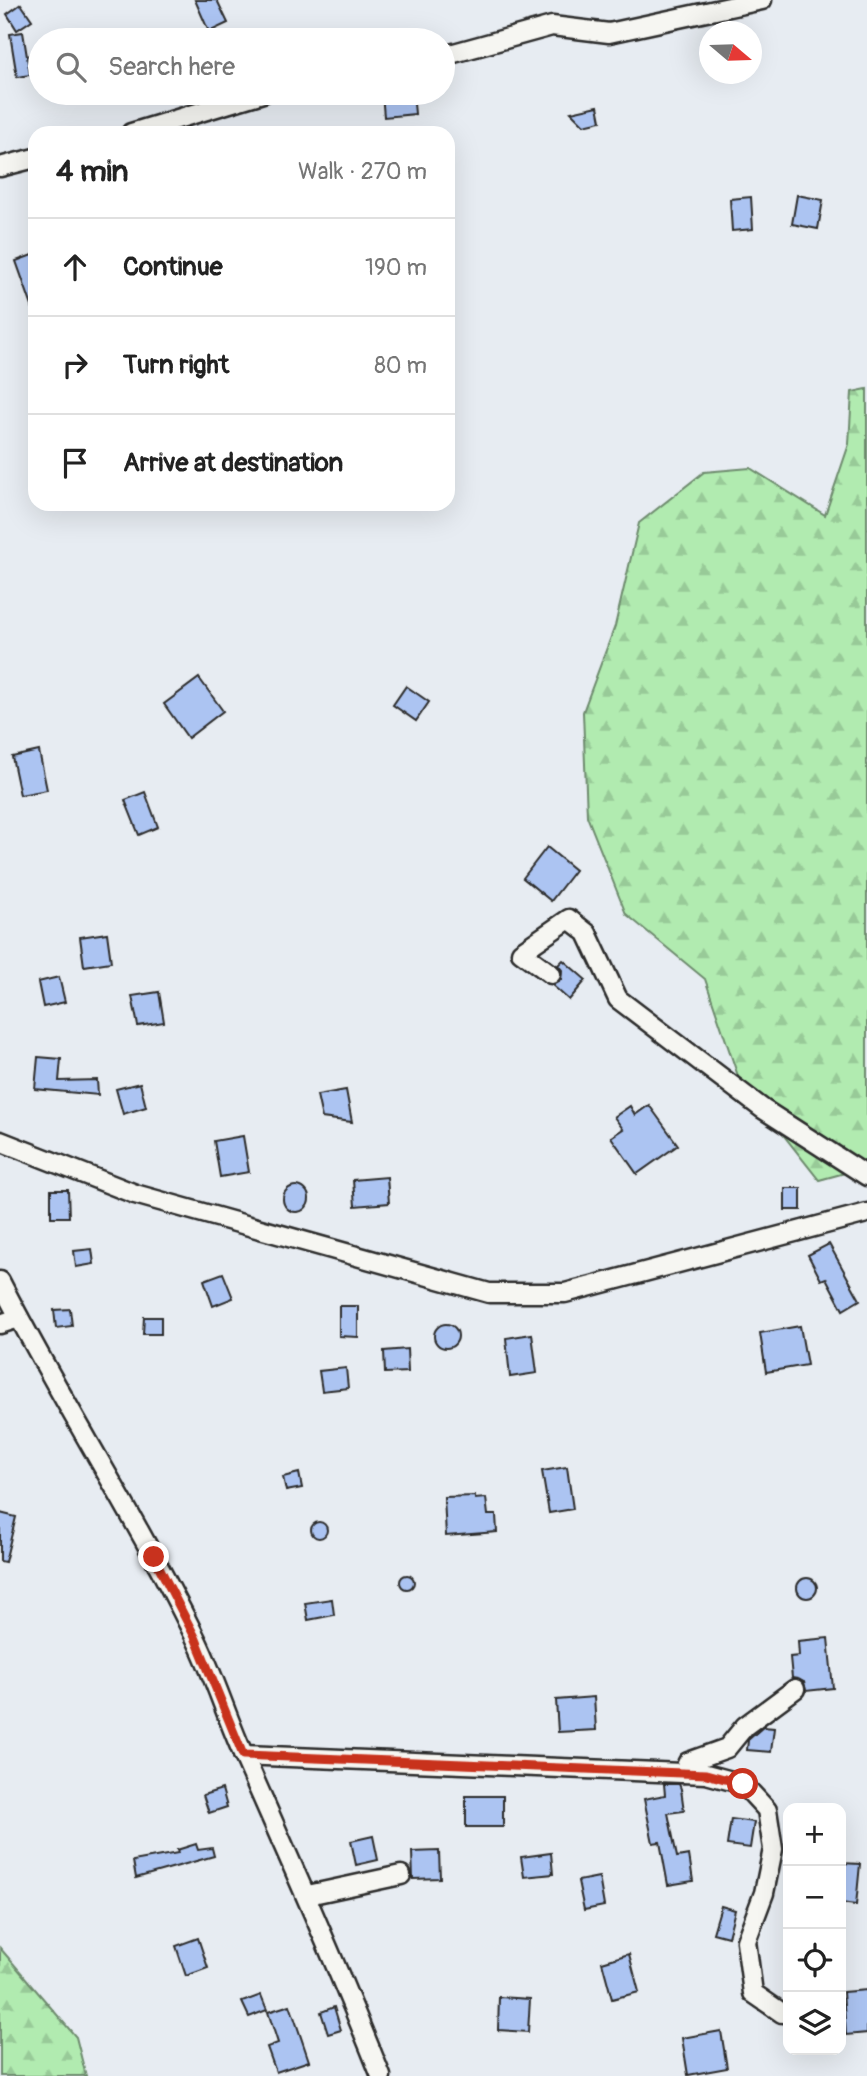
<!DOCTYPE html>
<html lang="en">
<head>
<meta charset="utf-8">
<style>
  :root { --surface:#fff; --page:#f2f2f2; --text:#222; --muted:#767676; --line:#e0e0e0 }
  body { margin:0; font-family:Pangolin,sans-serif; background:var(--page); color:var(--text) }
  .controls { position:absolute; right:21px; bottom:21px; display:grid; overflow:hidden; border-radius:14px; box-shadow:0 7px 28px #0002 }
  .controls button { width:63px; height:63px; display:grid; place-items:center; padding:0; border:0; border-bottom:2px solid var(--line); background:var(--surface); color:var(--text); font:35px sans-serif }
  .compass { position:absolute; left:699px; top:21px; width:63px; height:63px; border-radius:50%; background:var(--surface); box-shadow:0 7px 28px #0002; rotate:109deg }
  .stop { position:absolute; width:21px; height:21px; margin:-16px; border:5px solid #c8321e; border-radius:50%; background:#fff }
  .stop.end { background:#c8321e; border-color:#fff; box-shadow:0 2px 7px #0008 }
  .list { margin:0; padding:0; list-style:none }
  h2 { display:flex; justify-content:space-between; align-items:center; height:91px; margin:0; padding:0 28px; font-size:30px }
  h2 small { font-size:23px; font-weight:400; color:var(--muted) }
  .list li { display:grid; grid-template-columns:46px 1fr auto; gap:21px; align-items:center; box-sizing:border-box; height:98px; padding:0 28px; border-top:2px solid var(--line) }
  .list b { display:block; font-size:26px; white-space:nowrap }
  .list em { font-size:23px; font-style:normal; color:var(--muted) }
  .icon { flex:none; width:38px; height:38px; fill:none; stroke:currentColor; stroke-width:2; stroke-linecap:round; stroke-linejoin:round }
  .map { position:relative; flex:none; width:867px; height:2076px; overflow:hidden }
  .search { position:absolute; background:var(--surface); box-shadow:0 7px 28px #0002; left:28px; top:28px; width:427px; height:77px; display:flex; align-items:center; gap:18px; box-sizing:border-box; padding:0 24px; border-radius:38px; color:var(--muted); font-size:26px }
  .panel { position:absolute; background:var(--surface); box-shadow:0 7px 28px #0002; left:28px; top:126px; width:427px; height:385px; border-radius:21px }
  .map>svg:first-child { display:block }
  .forest { fill:url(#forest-firs); stroke:#6e8b6e; stroke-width:2 }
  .building { fill:#acc4f2; stroke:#2b2b2b; stroke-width:2 }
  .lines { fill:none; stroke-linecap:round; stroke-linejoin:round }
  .street-casing { stroke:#2b2b2b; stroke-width:23 }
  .street { stroke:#f6f6f2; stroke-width:18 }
  .route { stroke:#c8321e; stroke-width:9 }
</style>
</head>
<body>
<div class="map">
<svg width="867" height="2076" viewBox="0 0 867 2076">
  <defs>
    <pattern id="forest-firs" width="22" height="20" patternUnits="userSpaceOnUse" patternTransform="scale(1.75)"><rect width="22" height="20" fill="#b1ebb0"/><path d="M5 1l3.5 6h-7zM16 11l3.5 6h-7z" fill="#98ca98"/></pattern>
  </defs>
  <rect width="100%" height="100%" fill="#e7ecf2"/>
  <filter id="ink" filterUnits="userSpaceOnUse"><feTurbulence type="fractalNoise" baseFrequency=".0143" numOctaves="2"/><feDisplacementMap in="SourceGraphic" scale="14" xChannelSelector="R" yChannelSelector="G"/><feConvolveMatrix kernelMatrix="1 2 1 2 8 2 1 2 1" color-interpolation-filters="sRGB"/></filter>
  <g filter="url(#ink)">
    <g class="forest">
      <path d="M867,389V1167L819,1180L739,1079L705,979L626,914L587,816L583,712L615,626L639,523L704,472L750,468L825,515L849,444L852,392Z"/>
      <path d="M0,1948L76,2037L86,2076H0Z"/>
    </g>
    <g class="building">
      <path d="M195,0H217L228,23L209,32Z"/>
      <path d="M21,4L32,20L17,30L7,14Z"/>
      <path d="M23,32L30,75L17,77L10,34Z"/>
      <path d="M382,93H413L415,114L384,117Z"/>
      <path d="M598,106L601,121L584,125L571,112Z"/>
      <path d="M797,195L823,200L818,229L792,224Z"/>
      <path d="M751,197L753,229L732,231L730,199Z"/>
      <path d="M35,254V309H33L16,261Z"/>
      <path d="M199,678L223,711L188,738L164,704Z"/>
      <path d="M406,686L429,702L416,721L393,705Z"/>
      <path d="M39,751L47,790L20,795L12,757Z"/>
      <path d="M145,792L158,827L139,835L125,800Z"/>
      <path d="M547,847L575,870L551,901L523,878Z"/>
      <path d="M107,933L111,962L84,966L80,937Z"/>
      <path d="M563,960L586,980L569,1000L552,985L561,980L562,970L558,965Z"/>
      <path d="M59,977L65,1002L43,1007L38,982Z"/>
      <path d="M159,992L164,1022L138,1026L132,996Z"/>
      <path d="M38,1057L61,1059L59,1081L97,1080L98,1095L35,1089Z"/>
      <path d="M140,1083L146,1107L123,1114L116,1089Z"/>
      <path d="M346,1090L352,1122L322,1118L317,1095Z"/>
      <path d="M649,1105L678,1145L637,1174L611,1137L623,1129L614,1117L630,1106L635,1115Z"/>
      <path d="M243,1136L249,1172L220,1177L214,1141Z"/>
      <path d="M387,1177L389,1203L355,1206L353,1180Z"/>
      <circle cx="296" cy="1199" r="13"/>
      <rect x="785" y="1188" width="16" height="22"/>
      <path d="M51,1190H68L69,1217H51Z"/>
      <path d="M829,1244L860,1300L843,1310L826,1278L821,1280L808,1255Z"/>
      <path d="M92,1249L94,1264L76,1267L74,1251Z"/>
      <path d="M223,1273L233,1298L213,1306L204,1280Z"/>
      <path d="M339,1306H358V1337L339,1336Z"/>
      <path d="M70,1309L72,1326L56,1328L54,1310Z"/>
      <path d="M144,1317H161V1334H143Z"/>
      <circle cx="446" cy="1336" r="12"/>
      <path d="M800,1326L807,1365L766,1372L760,1333Z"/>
      <path d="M532,1334L537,1373L510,1377L506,1338Z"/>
      <path d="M407,1349L408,1372L385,1373L384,1351Z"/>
      <path d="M346,1368L348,1388L322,1391L319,1371Z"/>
      <path d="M567,1467L573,1509L549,1513L542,1471Z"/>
      <path d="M299,1473L302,1488L286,1491L283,1477Z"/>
      <path d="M475,1496V1499L486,1498L488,1515H496L497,1532L446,1536L444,1497Z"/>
      <path d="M0,1513L16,1517L5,1562L0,1561Z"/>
      <circle cx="319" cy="1530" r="8"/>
      <circle cx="407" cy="1582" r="7"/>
      <circle cx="807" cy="1588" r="10"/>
      <path d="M332,1599L334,1615L308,1620L305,1603Z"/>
      <path d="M828,1638L833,1688L806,1691L804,1682L792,1678L790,1657L799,1656L798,1641Z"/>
      <path d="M594,1697L596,1730L558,1732L556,1700Z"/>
      <path d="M763,1727L774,1728L771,1752L747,1750L748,1740Z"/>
      <path d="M664,1784H679L681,1789L684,1811L668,1813L677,1857L689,1855L693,1881L668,1885L660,1842L653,1843L644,1799L665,1795Z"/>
      <path d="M222,1789L227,1807L209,1813L203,1795Z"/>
      <rect x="466" y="1796" width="37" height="31"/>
      <path d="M731,1819L754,1822L750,1848L727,1845Z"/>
      <path d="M373,1836L378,1860L356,1865L351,1841Z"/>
      <path d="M196,1844L198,1850L212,1848L214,1856L136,1878L133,1861L178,1853L177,1850Z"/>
      <path d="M439,1851L440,1878L413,1879L412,1852Z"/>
      <path d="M551,1853L553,1874L524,1877L521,1857Z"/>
      <path d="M841,1863L860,1864L856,1905L841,1903Z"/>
      <path d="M599,1877L604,1906L584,1910L578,1881Z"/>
      <path d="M721,1906L735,1910L728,1937L713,1933Z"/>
      <path d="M198,1938L208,1968L186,1976L176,1946Z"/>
      <path d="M629,1954L639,1992L612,1999L602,1962Z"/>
      <path d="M867,1990V2033L846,2035L843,1992Z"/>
      <path d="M261,1995L267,2010L249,2017L242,2002Z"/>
      <path d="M499,1997L530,1999L528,2032L498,2030Z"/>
      <path d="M290,2005L309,2061L276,2072L267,2047L278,2043L268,2012Z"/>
      <path d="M334,2007L341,2030L328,2034L321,2012Z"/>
      <path d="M721,2031L727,2068L688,2075L682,2038Z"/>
    </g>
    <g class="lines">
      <g class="street-casing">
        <g id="street">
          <path d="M443,56L552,26L609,33L762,0"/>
          <path d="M131,133L263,93"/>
          <path d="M0,167L35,158"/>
          <path d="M551,974L521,952L569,919L587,933L618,999L763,1109L867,1176"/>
          <path d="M0,1141L135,1194L489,1293H565L867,1213"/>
          <path d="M0,1281C61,1401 134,1513 193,1633C213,1672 226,1716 244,1756C291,1862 338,1968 381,2076"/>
          <path d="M0,1324L19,1318"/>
          <path d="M243,1755L706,1774L743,1784L767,1810L773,1849L764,1893L746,1941L753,1993L782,2013H788"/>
          <path d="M683,1773L688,1762L727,1748L745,1726L795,1689"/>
          <path d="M308,1895L401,1875"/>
        </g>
      </g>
      <use href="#street" class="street"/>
    </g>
  </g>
  <g class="lines" filter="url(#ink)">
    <path class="route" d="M154,1557L195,1637L243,1755L706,1774L743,1784"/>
  </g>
</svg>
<div class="controls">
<button>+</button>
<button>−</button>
<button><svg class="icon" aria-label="locate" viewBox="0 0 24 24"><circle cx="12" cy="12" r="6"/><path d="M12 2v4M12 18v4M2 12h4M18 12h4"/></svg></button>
<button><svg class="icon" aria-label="layers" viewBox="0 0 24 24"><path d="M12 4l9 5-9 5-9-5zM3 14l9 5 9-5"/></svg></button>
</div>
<svg class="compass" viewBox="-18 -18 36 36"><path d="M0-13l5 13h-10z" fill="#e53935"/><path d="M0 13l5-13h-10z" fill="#767676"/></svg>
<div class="stop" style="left:743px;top:1784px"></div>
<div class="stop end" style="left:154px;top:1557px"></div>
<div class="search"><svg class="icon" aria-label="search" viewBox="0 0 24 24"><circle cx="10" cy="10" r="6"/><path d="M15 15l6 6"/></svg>Search here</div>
<section class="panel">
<h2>4 min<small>Walk · 270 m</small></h2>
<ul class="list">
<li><svg class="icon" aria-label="ahead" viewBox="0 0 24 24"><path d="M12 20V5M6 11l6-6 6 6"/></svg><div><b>Continue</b></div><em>190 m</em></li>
<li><svg class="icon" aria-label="right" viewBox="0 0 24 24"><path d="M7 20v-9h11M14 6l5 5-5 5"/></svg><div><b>Turn right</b></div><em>80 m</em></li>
<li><svg class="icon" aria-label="arrive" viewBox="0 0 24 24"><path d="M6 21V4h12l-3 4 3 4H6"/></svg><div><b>Arrive at destination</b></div></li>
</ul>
</section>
</div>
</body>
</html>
